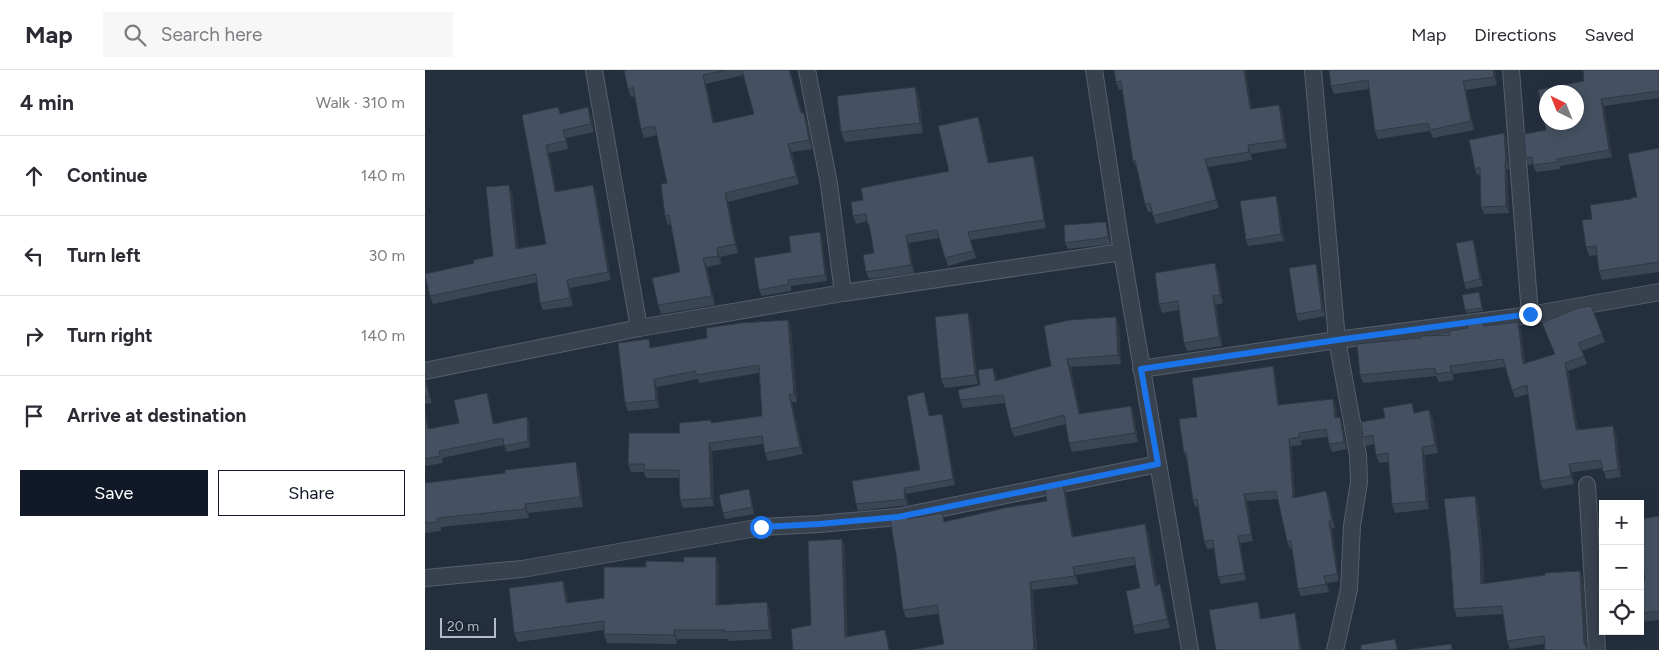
<!DOCTYPE html>
<html lang="en">
<head>
<meta charset="utf-8">
<style>
  :root { --surface:#fff; --page:#f7f7f7; --text:#2b2b33; --muted:#7c7c81; --line:#e1e1e2; --accent:#111827 }
  body { margin:0; font-family:Figtree,sans-serif; background:var(--page); color:var(--text) }
  .controls { position:absolute; right:15px; bottom:15px; display:grid; overflow:hidden; border-radius:0px; box-shadow:0 2px 12px #0003 }
  .controls button { width:45px; height:45px; display:grid; place-items:center; padding:0; border:0; border-bottom:1px solid var(--line); background:var(--surface); color:var(--text); font:25px sans-serif }
  .compass { position:absolute; left:1114px; top:15px; width:45px; height:45px; border-radius:50%; background:var(--surface); box-shadow:0 2px 12px #0003; rotate:317deg }
  .scale { position:absolute; left:15px; bottom:12px; width:56px; box-sizing:border-box; padding-left:5px; border:2px solid #b4bcc9; border-top:0; font-size:14px; line-height:18px; white-space:nowrap; color:#b4bcc9; -webkit-text-stroke:4px #1d2633; paint-order:stroke }
  .stop { position:absolute; width:15px; height:15px; margin:-11px; border:4px solid #1a73e8; border-radius:50%; background:#fff }
  .stop.end { background:#1a73e8; border-color:#fff; box-shadow:0 1px 5px #0008 }
  .list { margin:0; padding:0; list-style:none }
  h2 { display:flex; justify-content:space-between; align-items:center; height:65px; margin:0; padding:0 20px; font-size:21px }
  h2 small { font-size:16px; font-weight:400; color:var(--muted) }
  .list li { display:grid; grid-template-columns:32px 1fr auto; gap:15px; align-items:center; box-sizing:border-box; height:80px; padding:0 20px; border-top:1px solid var(--line) }
  .list b { display:block; font-size:19px; white-space:nowrap }
  .list em { font-size:16px; font-style:normal; color:var(--muted) }
  .actions { display:flex; gap:10px; padding:15px 20px }
  .actions a { flex:1; padding:11px 0; border:1px solid var(--accent); border-radius:0px; text-align:center; font-size:18px; color:var(--accent) }
  .actions .main { background:var(--accent); color:#fff }
  .icon { flex:none; width:28px; height:28px; fill:none; stroke:currentColor; stroke-width:2; stroke-linecap:round; stroke-linejoin:round }
  .map { position:relative; flex:none; width:1234px; height:580px; overflow:hidden }
  header { display:flex; align-items:center; gap:30px; box-sizing:border-box; height:70px; padding:0 25px; background:var(--surface); border-bottom:1px solid var(--line) }
  header strong { font-size:24px }
  nav { display:flex; gap:28px; margin-inline-start:auto; font-size:18px }
  .search { width:350px; height:45px; background:var(--page); display:flex; align-items:center; gap:12px; box-sizing:border-box; padding:0 18px; border-radius:0px; color:var(--muted); font-size:19px }
  main { display:flex }
  aside { flex:1; background:var(--surface) }
  .map>svg:first-child { display:block }
  .lines { fill:none; stroke-linecap:round; stroke-linejoin:round }
  .street-casing { stroke:#565f6c; stroke-width:18 }
  .street { stroke:#38414e; stroke-width:16 }
  .wall { fill:#3b4654; fill-rule:evenodd }
  .shaded-wall { fill:#303945 }
  .building { fill:#455162; stroke:#303945; fill-rule:evenodd }
  .route { stroke:#1a73e8; stroke-width:6 }
</style>
</head>
<body>
<header>
<strong>Map</strong>
<div class="search"><svg class="icon" aria-label="search" viewBox="0 0 24 24"><circle cx="10" cy="10" r="6"/><path d="M15 15l6 6"/></svg>Search here</div>
<nav><a>Map</a><a>Directions</a><a>Saved</a></nav>
</header>
<main>
<aside>
<h2>4 min<small>Walk · 310 m</small></h2>
<ul class="list">
<li><svg class="icon" aria-label="ahead" viewBox="0 0 24 24"><path d="M12 20V5M6 11l6-6 6 6"/></svg><div><b>Continue</b></div><em>140 m</em></li>
<li><svg class="icon" aria-label="left" viewBox="0 0 24 24"><path d="M17 20v-9H6M10 6l-5 5 5 5"/></svg><div><b>Turn left</b></div><em>30 m</em></li>
<li><svg class="icon" aria-label="right" viewBox="0 0 24 24"><path d="M7 20v-9h11M14 6l5 5-5 5"/></svg><div><b>Turn right</b></div><em>140 m</em></li>
<li><svg class="icon" aria-label="arrive" viewBox="0 0 24 24"><path d="M6 21V4h12l-3 4 3 4H6"/></svg><div><b>Arrive at destination</b></div></li>
</ul>
<div class="actions"><a class="main">Save</a><a>Share</a></div>
</aside>
<div class="map">
<svg width="1234" height="580" viewBox="0 0 1234 580">
  <rect width="100%" height="100%" fill="#242f3e"/>
  <g class="lines">
    <g class="street-casing">
      <g id="street">
        <path d="M169,0L214,258"/>
        <path d="M382,0L404,114L418,223"/>
        <path d="M669,0L697,182L765,580"/>
        <path d="M888,0L912,270L933,385L934,412L927,456L924,519L910,580"/>
        <path d="M1086,0L1105,245"/>
        <path d="M716,299L912,270L1105,245L1234,222"/>
        <path d="M0,301L214,258L418,223L697,182"/>
        <path d="M1162,415L1172,580"/>
        <path d="M0,508L97,499L337,457L394,454L473,447L733,394"/>
      </g>
    </g>
    <use href="#street" class="street"/>
  </g>
  <g class="wall">
    <path d="M199,0H365L377,43H379L382,52L387,79L367,82L374,114L303,132L313,183L295,187L296,194L282,197L290,235L236,244L233,235L255,202L246,154L243,155L240,146L242,113L232,65L219,68L216,59L210,26L206,27L203,19ZM318,5L329,44L289,53L281,14Z"/>
    <path d="M821,0L826,39L854,35L857,43L862,78L826,84L827,90L783,97L794,138L731,154L727,142H723L720,134L712,99L708,91L697,19L694,20L691,12Z"/>
    <path d="M904,0H1070L1072,15L1041,20L1049,60L1008,68L1005,61L953,69L950,61L944,19L909,24L906,16Z"/>
    <path d="M1234,0V28L1179,36L1187,87L1135,96V99L1111,102L1108,94L1103,95L1101,88L1159,11Z"/>
    <path d="M490,17L494,27L498,63L420,72L416,62Z"/>
    <path d="M133,37L136,44L166,45L169,62L141,68L143,79L124,83L131,122L171,123L186,210L145,218L148,236L118,240L115,233L112,212L8,234L5,226L49,193L68,186L84,115L87,123L93,178L121,174L97,45Z"/>
    <path d="M553,47L556,54L564,93L608,86L611,93L621,158L546,170L551,188L523,196L514,168L484,173L489,203L444,209L441,202L449,183L446,162L442,151L431,154L428,146L438,130L524,101Z"/>
    <path d="M1079,63L1081,70L1084,99H1082L1084,143L1059,144L1056,137L1055,104L1052,105L1050,99Z"/>
    <path d="M1234,78V202L1177,210L1174,201L1172,185L1164,186L1161,177L1167,149L1212,127Z"/>
    <path d="M853,132L859,171L823,176L821,170Z"/>
    <path d="M683,159L686,174L643,179L640,173Z"/>
    <path d="M395,162L397,168L402,211L366,216V221L337,226L334,220L366,182Z"/>
    <path d="M1048,170L1050,177L1058,216L1041,219L1039,213Z"/>
    <path d="M790,193L793,202L798,233L791,235L797,276L762,281L759,273L754,240L737,243L734,234Z"/>
    <path d="M891,194L893,201L900,246L873,251L871,244Z"/>
    <path d="M1054,222L1058,241L1041,243L1040,240Z"/>
    <path d="M1166,236L1180,272L1157,281L1162,294L1143,301L1153,360L1188,356L1191,364L1196,407L1181,409L1178,398L1147,402L1149,414L1118,419L1115,411L1103,324L1090,328L1080,297L1028,304L1029,310L1014,312L1011,306L938,313L935,305L996,268L1025,265L1058,253L1060,256L1096,260L1100,293L1130,284Z"/>
    <path d="M363,250L366,258L372,332H367L378,384L343,391L340,383L338,374L287,381L289,436L258,438L255,430L254,408H221L219,402H206L203,394L255,363L287,353L337,346L334,303L274,313L273,309L232,317L234,338L203,341L200,333L227,278L282,268Z"/>
    <path d="M546,253L553,314L520,318L516,309Z"/>
    <path d="M694,256L696,294L646,297L655,344L706,336L709,345L713,372L647,382L644,373L641,354L589,367L586,359L580,333L538,338L535,330L555,315L568,298L572,310L626,296Z"/>
    <path d="M848,296L850,304L854,335L908,329L911,336L912,347H915L917,354L922,379L907,382L904,374L903,367L876,370L877,375L866,376L870,428L901,421L904,428L910,458H907L914,511L902,513L904,522L876,526L873,519L867,478L865,479L862,471L853,429L822,431L828,471L815,473L821,510L796,514L793,507L789,478L782,479L779,471L773,436L770,437L768,430L762,390L759,383L772,347Z"/>
    <path d="M0,312L3,318L7,333L0,334Z"/>
    <path d="M62,323L64,330L69,354L102,347L104,353L105,377L82,382L79,375L17,388L18,393L0,396V340L4,359L34,353Z"/>
    <path d="M501,328L505,346L517,344L519,350L530,415L481,424L483,435L433,441L431,434L495,400Z"/>
    <path d="M1004,340L1008,349L1013,383L1000,385L1004,439L970,443L967,434L964,392L954,393L951,385L949,374L941,376L938,367L991,343Z"/>
    <path d="M154,401L158,437L103,443L104,448L16,457V461L0,463V413Z"/>
    <path d="M638,415L641,423L648,467L723,462L732,515L735,514L738,523L745,558L710,564L708,556L715,518L710,495L651,505L653,514L608,520L612,580H486L519,574L513,544L481,548L478,540L483,448L520,451L622,431Z"/>
    <path d="M326,426L329,444L300,449L298,443Z"/>
    <path d="M1050,426L1053,434L1058,484L1059,514L1155,501L1158,509L1162,577L1119,574L1085,579L1082,571L1078,544L1032,547L1029,539Z"/>
    <path d="M1234,446V550L1215,552V510H1220L1216,488H1215V449Z"/>
    <path d="M291,487L294,496V535L345,541L347,569L304,571L303,569H252V574L182,573L179,564V560L93,572L89,563L141,520L143,533L179,528L221,497Z"/>
  </g>
  <g class="shaded-wall">
    <path d="M364,0H365L379,52L376,43Z"/>
    <path d="M819,0H821L828,48L825,39Z"/>
    <path d="M1068,0H1070L1072,15L1069,7Z"/>
    <path d="M278,5L281,14L291,61L288,53Z"/>
    <path d="M1038,11L1041,20L1049,60L1046,51Z"/>
    <path d="M490,17L494,27L498,63L495,53Z"/>
    <path d="M1176,29L1179,36L1187,87L1184,80Z"/>
    <path d="M854,35L857,43L862,78L859,70Z"/>
    <path d="M163,37L166,45L169,62L166,54Z"/>
    <path d="M379,43L382,52L387,79L384,70Z"/>
    <path d="M553,47L556,54L566,100L563,93Z"/>
    <path d="M138,60L141,68L143,79L141,71Z"/>
    <path d="M1079,63L1081,70L1084,99L1081,92Z"/>
    <path d="M363,74L367,82L374,114L371,106Z"/>
    <path d="M121,75L124,83L133,130L130,122Z"/>
    <path d="M823,75L826,84L827,90L824,82Z"/>
    <path d="M608,86L611,93L621,158L619,150Z"/>
    <path d="M780,89L783,97L794,138L791,130Z"/>
    <path d="M1080,92L1082,99L1084,143L1081,136Z"/>
    <path d="M84,115L87,123L94,186L91,179Z"/>
    <path d="M168,115L171,123L186,210L183,202Z"/>
    <path d="M300,123L303,132L313,183L310,174Z"/>
    <path d="M851,126L853,132L859,171L856,164Z"/>
    <path d="M681,152L683,159L686,174L683,167Z"/>
    <path d="M395,162L397,168L402,211L400,205Z"/>
    <path d="M481,165L484,173L489,203L486,195Z"/>
    <path d="M1048,170L1050,177L1058,216L1055,209Z"/>
    <path d="M292,178L295,187L296,194L293,186Z"/>
    <path d="M278,188L282,197L290,235L287,226Z"/>
    <path d="M790,193L793,202L798,233L795,225Z"/>
    <path d="M891,194L893,201L900,246L897,240Z"/>
    <path d="M142,210L145,218L148,236L145,228Z"/>
    <path d="M788,226L791,235L797,276L794,267Z"/>
    <path d="M543,243L546,253L553,314L550,305Z"/>
    <path d="M691,247L694,256L696,294L693,285Z"/>
    <path d="M363,250L366,258L372,332L369,324Z"/>
    <path d="M1093,252L1096,260L1101,302L1098,294Z"/>
    <path d="M642,289L646,297L657,353L654,344Z"/>
    <path d="M1140,293L1143,301L1154,368L1151,360Z"/>
    <path d="M848,296L850,304L855,342L853,335Z"/>
    <path d="M1025,296L1028,304L1029,310L1026,302Z"/>
    <path d="M568,298L572,307L573,320L570,311Z"/>
    <path d="M229,309L232,317L234,338L231,330Z"/>
    <path d="M1,311L3,318L7,333L4,326Z"/>
    <path d="M499,322L501,328L506,352L504,346Z"/>
    <path d="M62,323L64,330L70,361L68,354Z"/>
    <path d="M364,324L367,332L378,384L375,377Z"/>
    <path d="M908,329L911,336L913,355L910,348Z"/>
    <path d="M706,336L709,345L713,372L710,363Z"/>
    <path d="M0,340L6,366L3,359L0,344Z"/>
    <path d="M1004,340L1008,349L1013,383L1010,375Z"/>
    <path d="M517,344L519,350L530,415L528,409Z"/>
    <path d="M102,347L104,353L105,377L103,371Z"/>
    <path d="M915,347L917,354L922,379L919,372Z"/>
    <path d="M1188,356L1191,364L1196,407L1193,399Z"/>
    <path d="M864,369L866,376L871,436L868,428Z"/>
    <path d="M284,373L287,381L289,436L286,428Z"/>
    <path d="M997,377L1000,385L1004,439L1001,431Z"/>
    <path d="M151,392L154,401L158,437L155,427Z"/>
    <path d="M1144,394L1147,402L1149,414L1146,406Z"/>
    <path d="M638,415L641,423L650,475L647,467Z"/>
    <path d="M479,418L481,424L483,435L480,429Z"/>
    <path d="M324,419L326,426L329,444L327,437Z"/>
    <path d="M901,421L904,428L910,458L907,451Z"/>
    <path d="M819,424L822,431L828,471L826,464Z"/>
    <path d="M1050,426L1053,434L1058,484L1059,522L1056,514Z"/>
    <path d="M100,434L103,443L104,448L100,439Z"/>
    <path d="M904,451L907,458L914,511L912,504Z"/>
    <path d="M720,454L723,462L733,524L730,516Z"/>
    <path d="M813,466L815,473L821,510L819,503Z"/>
    <path d="M417,469L420,477L423,575L420,567Z"/>
    <path d="M291,487L294,496V544L291,535Z"/>
    <path d="M648,497L651,505L653,514L650,506Z"/>
    <path d="M1155,501L1158,509L1162,580L1159,573Z"/>
    <path d="M899,506L902,513L904,522L901,514Z"/>
    <path d="M138,511L141,520L144,542L141,533Z"/>
    <path d="M605,512L608,520L612,580H609Z"/>
    <path d="M735,514L738,523L745,558L742,549Z"/>
    <path d="M342,532L345,541L347,569L344,560Z"/>
    <path d="M833,532L835,539L838,555L835,549Z"/>
    <path d="M870,543L872,550L877,580H875Z"/>
    <path d="M249,560L252,569V574L249,565Z"/>
    <path d="M460,560L463,568L465,580H464Z"/>
    <path d="M970,569L973,577V580H972Z"/>
  </g>
  <g class="building">
    <path d="M199,0H301L278,5L288,53L329,44L317,0H364L376,43H379L384,70L363,74L371,106L300,123L310,174L292,178L293,186L278,188L287,226L233,235L227,208L255,202L244,145L240,146L236,114L242,113L230,56L216,59L208,17L203,19Z"/>
    <path d="M689,0H819L825,39L854,35L859,70L823,75L824,82L780,89L791,130L728,146L725,133L720,134L710,90L708,91L696,11L691,12Z"/>
    <path d="M904,0H1068L1069,7L1038,11L1046,51L1005,60L1003,53L950,61L943,10L906,16Z"/>
    <path d="M1158,0H1234V21L1176,29L1184,80L1132,89V92L1108,95L1107,87L1101,88L1099,64L1121,60L1113,20L1159,11ZM1122,22H1152V52H1122Z"/>
    <path d="M490,17L495,53L416,62L412,26Z"/>
    <path d="M133,37L135,44L163,37L166,54L138,60L141,71L121,75L130,122L168,115L183,202L142,210L145,228L115,233L111,204L5,226L0,204L49,193L48,190L68,186L61,117L84,115L91,179L121,174L97,45Z"/>
    <path d="M553,47L563,93L608,86L619,150L543,162L548,181L520,188L512,160L481,165L486,195L441,202L438,185L449,183L444,154L443,155L441,144L428,146L426,132L438,130L436,118L524,101L513,56Z"/>
    <path d="M1079,63L1081,92H1080L1081,136L1056,137L1055,97L1050,99L1044,70Z"/>
    <path d="M1234,78V192L1174,201L1171,176L1161,177L1157,150L1167,149L1165,135L1206,129V128L1212,127L1203,84Z"/>
    <path d="M851,126L856,164L821,170L815,131Z"/>
    <path d="M681,152L683,167L640,173L639,155Z"/>
    <path d="M395,162L400,205L363,210L364,214L334,220L329,188L366,182L364,166Z"/>
    <path d="M1048,170L1055,209L1039,213L1031,173Z"/>
    <path d="M790,193L795,225L788,226L794,267L759,273L753,231L734,234L730,203Z"/>
    <path d="M891,194L897,240L871,244L864,198Z"/>
    <path d="M1054,222L1057,238L1040,240L1037,225Z"/>
    <path d="M1166,236L1177,264L1153,273L1159,286L1140,293L1151,360L1188,356L1193,399L1178,402L1176,390L1144,394L1146,406L1115,411L1102,315L1087,320L1078,289L1025,296L1026,302L1011,304L1010,298L935,305L932,274L996,268V266L1025,265V261L1043,258L1042,255L1058,253L1059,256L1093,252L1098,294L1130,284L1117,253L1153,238Z"/>
    <path d="M543,243L550,305L516,309L510,247Z"/>
    <path d="M691,247L693,285L642,289L654,344L706,336L710,363L644,373L639,345L586,359L578,325L535,330L533,320L555,315L553,300L568,298L570,311L626,296L619,256L644,250Z"/>
    <path d="M363,250L369,324H364L375,377L340,383L337,366L284,373L286,428L255,430L254,400H219V394H203L204,363H255L254,353L286,350V353L337,346L334,295L271,305V301L229,309L231,330L200,333L193,273L224,269L225,278L282,268L281,258L316,253Z"/>
    <path d="M848,296L853,335L908,329L910,348L915,347L919,372L904,374L901,359L874,363V367L864,369L868,428L901,421L907,451H904L912,504L899,506L901,514L873,519L866,471H862L851,421L819,424L826,464L813,466L819,503L793,507L788,470L779,471L772,429L768,430L761,382L759,383L754,349L772,347L767,308Z"/>
    <path d="M1,311L4,326L0,327V312Z"/>
    <path d="M499,322L504,346L517,344L528,409L479,418L480,429L431,434L427,411L495,400L482,326Z"/>
    <path d="M62,323L68,354L102,347L103,371L79,376L78,368L14,381L15,386L0,389V344L3,359L34,353L29,330Z"/>
    <path d="M987,333L989,343L1004,340L1010,375L997,377L1001,431L967,434L963,383L951,385L948,365L938,367L936,352L960,348L958,338Z"/>
    <path d="M151,392L155,427L100,434V439L12,448L13,452L0,453V413L80,403V400Z"/>
    <path d="M638,415L647,467L720,454L730,516L735,514L742,549L708,556L701,521L715,518L709,487L648,497L650,506L605,512L609,580H486L519,574L512,535L478,540L471,484L465,449L483,447V449L517,443L519,452L579,438L622,431L620,419Z"/>
    <path d="M324,419L327,437L298,443L294,425Z"/>
    <path d="M1050,426L1055,476L1056,514L1120,505V503L1155,501L1159,573L1163,580H1120L1119,566L1082,571L1077,536L1029,539L1025,480L1019,429Z"/>
    <path d="M1234,446V541L1215,543V510H1220L1215,483V449Z"/>
    <path d="M417,469L420,567L460,560L464,580H368L366,559L386,555L383,471Z"/>
    <path d="M259,487H291V535L342,532L344,560L300,562V560H249V565L179,564V551L89,563L84,518L138,511L141,533L179,528V497H221V491L259,492Z"/>
    <path d="M833,532L835,549L870,543L875,580H791L784,540Z"/>
    <path d="M970,569L972,580H936V575Z"/>
    <path d="M1026,574L1027,580H980Z"/>
  </g>
  <g class="lines">
    <path class="route" d="M336,457L394,454L473,447L733,394L716,299L912,270L1105,244"/>
  </g>
</svg>
<div class="controls">
<button>+</button>
<button>−</button>
<button><svg class="icon" aria-label="locate" viewBox="0 0 24 24"><circle cx="12" cy="12" r="6"/><path d="M12 2v4M12 18v4M2 12h4M18 12h4"/></svg></button>
</div>
<svg class="compass" viewBox="-18 -18 36 36"><path d="M0-13l5 13h-10z" fill="#e53935"/><path d="M0 13l5-13h-10z" fill="#7c7c81"/></svg>
<div class="scale">20 m</div>
<div class="stop" style="left:336px;top:457px"></div>
<div class="stop end" style="left:1105px;top:244px"></div>
</div>
</main>
</body>
</html>
